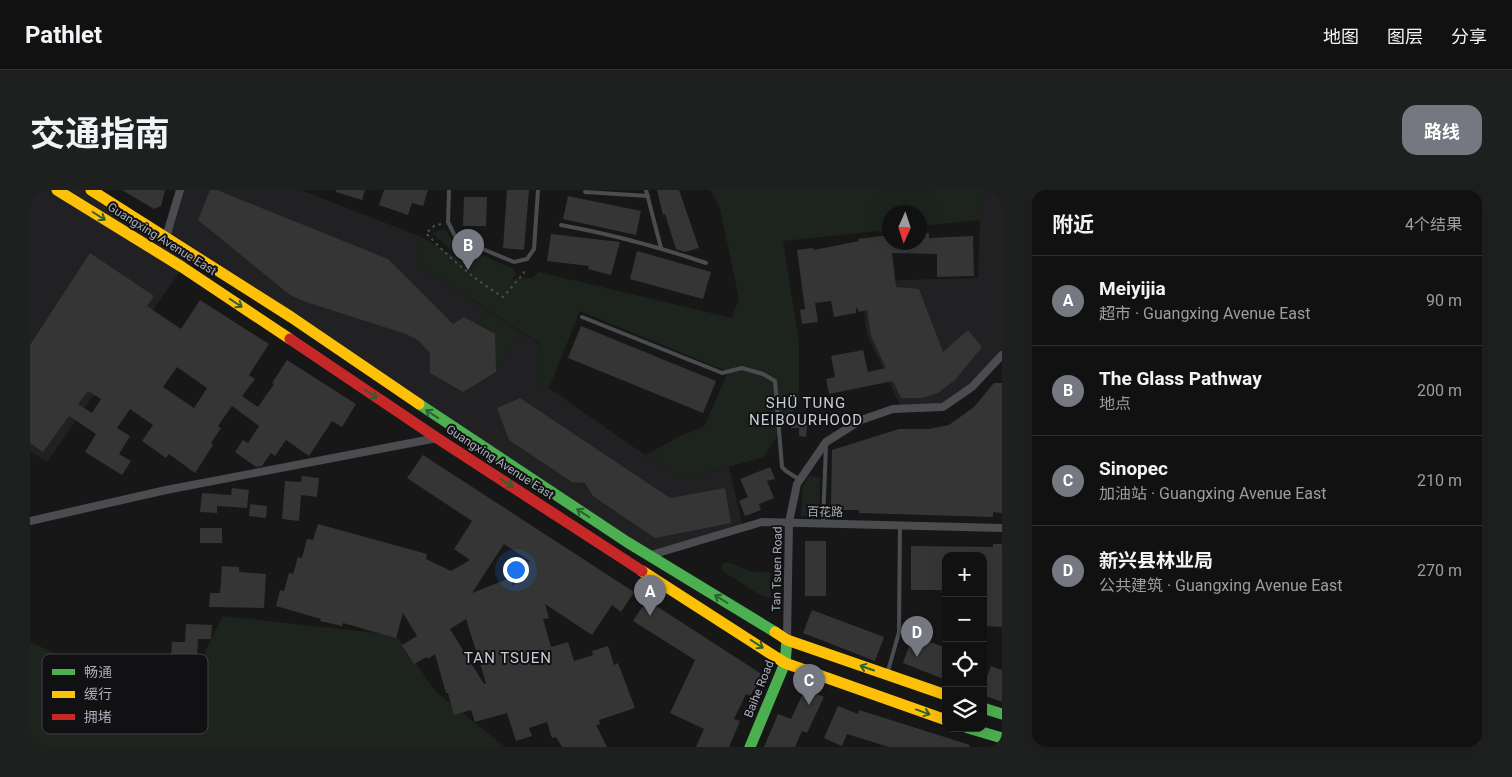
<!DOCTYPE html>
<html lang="zh">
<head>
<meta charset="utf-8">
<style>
  :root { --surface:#111; --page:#1e1f1f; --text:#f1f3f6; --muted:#9c9d9f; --line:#303131; --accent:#757880 }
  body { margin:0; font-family:Roboto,"Noto Sans SC",sans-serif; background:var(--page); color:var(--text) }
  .controls { position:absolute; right:15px; bottom:15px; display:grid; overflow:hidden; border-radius:10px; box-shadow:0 5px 20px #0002 }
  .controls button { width:45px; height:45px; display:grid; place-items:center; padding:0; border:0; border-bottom:1px solid var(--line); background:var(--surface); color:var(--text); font:25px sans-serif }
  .compass { position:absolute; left:852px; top:15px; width:45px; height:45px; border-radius:50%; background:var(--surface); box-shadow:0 5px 20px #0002; rotate:183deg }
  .you { position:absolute; left:485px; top:379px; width:18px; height:18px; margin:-12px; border:4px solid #fff; border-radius:50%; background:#1a73e8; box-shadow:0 0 0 8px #1a73e833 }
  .badge { display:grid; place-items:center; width:32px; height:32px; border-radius:50%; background:var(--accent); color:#fff; font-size:16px; font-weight:700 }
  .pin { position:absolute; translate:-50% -41px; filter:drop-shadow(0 1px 2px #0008) }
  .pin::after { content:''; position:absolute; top:26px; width:18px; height:15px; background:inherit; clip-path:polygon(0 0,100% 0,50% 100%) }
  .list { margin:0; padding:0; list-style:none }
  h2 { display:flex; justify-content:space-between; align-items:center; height:65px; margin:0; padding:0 20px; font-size:21px }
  h2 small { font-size:16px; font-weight:400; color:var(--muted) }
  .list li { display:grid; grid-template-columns:32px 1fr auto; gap:15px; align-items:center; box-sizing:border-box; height:90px; padding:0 20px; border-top:1px solid var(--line) }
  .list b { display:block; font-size:19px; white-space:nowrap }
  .list p { margin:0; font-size:16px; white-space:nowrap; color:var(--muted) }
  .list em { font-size:16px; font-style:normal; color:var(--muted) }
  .icon { flex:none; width:28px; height:28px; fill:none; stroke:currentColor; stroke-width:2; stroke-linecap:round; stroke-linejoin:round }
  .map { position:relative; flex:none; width:972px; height:557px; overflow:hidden; border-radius:15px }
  header { display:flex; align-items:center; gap:30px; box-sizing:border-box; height:70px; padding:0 25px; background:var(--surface); border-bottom:1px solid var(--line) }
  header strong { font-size:24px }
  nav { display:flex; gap:28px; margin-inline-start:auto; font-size:18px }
  .intro { display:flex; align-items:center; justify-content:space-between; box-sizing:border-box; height:120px; padding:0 30px }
  h1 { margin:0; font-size:35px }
  .button { padding:12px 22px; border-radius:15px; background:var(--accent); color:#fff; font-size:18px; font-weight:700 }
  main { display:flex; gap:30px; padding:0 30px }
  aside { flex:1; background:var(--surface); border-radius:15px; box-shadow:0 5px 20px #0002 }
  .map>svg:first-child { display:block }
  .built { fill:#212123 }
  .green { fill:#1d241e }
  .building { fill:#353536; fill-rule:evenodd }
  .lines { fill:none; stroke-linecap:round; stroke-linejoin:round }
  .path { stroke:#4d4e52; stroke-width:2; stroke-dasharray:2.5 4; stroke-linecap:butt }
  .lane { stroke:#4b4c50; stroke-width:4 }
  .street { stroke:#4b4c50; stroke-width:8 }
  .fast { stroke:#4caf50; stroke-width:11 }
  .slow { stroke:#ffc107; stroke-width:11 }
  .jam { stroke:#c62828; stroke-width:11 }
  .oneway { stroke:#2e6032 }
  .labels { text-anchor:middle; stroke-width:4; stroke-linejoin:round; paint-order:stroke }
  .street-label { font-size:12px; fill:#a8adb8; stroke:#111113 }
  .quarter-label { font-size:15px; letter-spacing:1px; fill:#c9ccd4; stroke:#111113 }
  .key { fill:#111113; stroke:#3e4045; stroke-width:1 }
  .key-label { font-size:14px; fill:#a8adb8 }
</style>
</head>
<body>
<header>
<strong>Pathlet</strong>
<nav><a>地图</a><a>图层</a><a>分享</a></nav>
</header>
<div class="intro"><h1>交通指南</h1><a class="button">路线</a></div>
<main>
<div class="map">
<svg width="972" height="557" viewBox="0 0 972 557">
  <rect width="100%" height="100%" fill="#171717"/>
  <g class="built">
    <path d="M2,0H61L136,47L150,0H271L389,46L387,73L510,155L507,196L519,198L615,265L655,289L699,277L713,337L621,365L162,64L17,272L0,261V3Z"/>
    <path d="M955,0H972V165L942,197L913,217L872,219L837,145L830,91L948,88L950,30Z"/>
  </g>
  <g class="green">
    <path d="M680,0H955L950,30L890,36L889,22H859V40L753,51L769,152V211L734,267L655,289L615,265L652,245L674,237L698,182L550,121L519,198L506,196L510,154L387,73L389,46L433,71L402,43L415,39L424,53L484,79L486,84L482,89L502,88L509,82L702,128L709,109L690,18Z"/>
    <path d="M454,121L489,144L465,181L429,159Z"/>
    <path d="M779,286L790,287L789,327L771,326L773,296Z"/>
    <path d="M697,372C706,374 712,379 720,381C727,383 734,381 740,383L741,405L740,408L732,406L694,382L691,377L692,374Z"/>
    <path d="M193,426L366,445L406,502L475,557H0V452L41,470L56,524L158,496Z"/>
  </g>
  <g class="building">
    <path d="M92,0H135L131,16L124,19Z"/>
    <path d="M180,0H187L358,69L423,134L434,127L465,144L466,182L433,202L400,183V163L388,150L376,144L273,111L260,105L168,30Z"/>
    <path d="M306,0H335L332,10L306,2Z"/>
    <path d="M354,0H398L393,16L382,13L378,25L349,15Z"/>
    <path d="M477,0H499L494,60L473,58Z"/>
    <path d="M627,0H649L669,58L655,62L646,59L635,24L633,25Z"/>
    <path d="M538,6L611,21L606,45L533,29Z"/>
    <path d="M434,7H457L456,36H433Z"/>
    <path d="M890,43H899V48L943,46L944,86L907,87V64L862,63L866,97L889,99L913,162L938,140L952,157L925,190L908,203L892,208H871L863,191L799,204L796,189L805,187L801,166L833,160L838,182L856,178L841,146L837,120L829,122L826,117V123L804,127L801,111L785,113L788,132L772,134L770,120L775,119L767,60L783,58L784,60L829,51L828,49L860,45V52H890Z"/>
    <path d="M521,44L590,52L581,85L558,79L559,76L517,71Z"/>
    <path d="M607,61L681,82L673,109L600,89Z"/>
    <path d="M60,63L124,106L117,116L151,139L170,110L239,154L219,185L225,189L212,206L228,217L244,194L242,193L257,170L326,214L312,237L302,231L279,266L256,250L245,266L241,263L232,276L226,277L205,262L213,250L218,253L229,236L202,216L188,236L191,238L181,253L183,255L165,283L139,264L136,268L112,251L123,235L100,219L87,238L100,246L89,264L101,271L92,285L55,262L66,244L39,226L13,262L0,253V155ZM147,177L177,198L164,218L133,197ZM58,201L71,209L62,223L48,214Z"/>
    <path d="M551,136L686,191L673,223L538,168Z"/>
    <path d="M964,193H972V323L963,322V327L829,323V320H801L802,260L869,239H899L919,235L944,217Z"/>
    <path d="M490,208L640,308L695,298L701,333L625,348L563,306L555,293L542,292L479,250L467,218Z"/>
    <path d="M762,229L778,230L776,247L769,246V238H761Z"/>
    <path d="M393,265L604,402L591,422L582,415L562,445L515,414L519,428L513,429L521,457L538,452L544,471L563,465L562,461L578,456L584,475L588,473L605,518L569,530L570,534L566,535L577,557H532L526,547L522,548L517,532L499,538L502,546L486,551L477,523L445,532L441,520L424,525L418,503H416L405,464L398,469L397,467L384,474L372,455L387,446L373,423L366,448L313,433L312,436L290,431L291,429L246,416L250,400L254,401L259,383L263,384L268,367L272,368L277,349L283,350L288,334L397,364L396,369L421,381L440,370L424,359L442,331L377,288ZM474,354L500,371L483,396L480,388L442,403ZM436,429L456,493L454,494L420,439Z"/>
    <path d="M740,277L745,289L737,291L744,308L729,314L731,320L715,326L709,311L718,307L710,289Z"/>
    <path d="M272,286L289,288L287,307L271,305L269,331L252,329L255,291L271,292Z"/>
    <path d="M202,298L219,300L217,318L187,316V323L170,322L172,303L201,305Z"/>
    <path d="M220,314L237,316L236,328L219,326Z"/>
    <rect x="170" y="338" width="22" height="15"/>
    <rect x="775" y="351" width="21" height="55"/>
    <path d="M963,354H972V437L953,436V366H916V400H881V356L963,357Z"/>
    <path d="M192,376L209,377V382L236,384L234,418L179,417L180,403H190Z"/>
    <path d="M617,410L733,485L720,506L716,504L704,529L710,531L699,557H666L674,539L640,523L665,470L603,431Z"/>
    <path d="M782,420L854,447L845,471L773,443Z"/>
    <path d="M156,434L182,435L181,449H168L167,467L153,466L152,484L125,482L126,468L141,469L142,452H155Z"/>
    <path d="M883,445L916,458V490L873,473Z"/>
    <path d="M961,476L972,480V512L953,505V497Z"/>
    <path d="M775,499L794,507L777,543L772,541L765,557H734L748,524L761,529Z"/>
    <path d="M808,516L828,524L829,520L940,555L939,557H859L817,544L812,556L794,548Z"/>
  </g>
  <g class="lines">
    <path class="path" d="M411,34L404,36L396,43C418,67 445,90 473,107L494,83L492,78"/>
    <g class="lane">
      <path d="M419,0L418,32L426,48L484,72L497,69L504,59L508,0"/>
      <path d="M616,0L631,58"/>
      <path d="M555,2L618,6"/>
      <path d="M531,35C581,44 629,57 676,73"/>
      <path d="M552,127L692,183L712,178L733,184L745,191L752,277L756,281L770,290"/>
      <path d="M793,333L796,255"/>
      <path d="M858,481L869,442L870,335"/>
    </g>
    <g class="street">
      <path d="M136,47L150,0"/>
      <path d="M0,331L136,300L407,248"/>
      <path d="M621,365L732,332L972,338"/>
      <path d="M757,450L759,332L767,294L796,252L831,230L863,219L913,217L942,197L972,165"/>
    </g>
    <g class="fast">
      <path d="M389,214L597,352L745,442"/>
      <path d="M953,518L972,524"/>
      <path d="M938,538L972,548"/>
      <path d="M720,557L755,473L757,450"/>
    </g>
    <g class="slow">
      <path d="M27,0L152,77L260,149"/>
      <path d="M61,0L261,127L389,214"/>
      <path d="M612,381L755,473L916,530"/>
      <path d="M745,442L757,450L916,505"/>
    </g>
    <path class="jam" d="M260,149L407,248L612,381"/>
  </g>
  <defs><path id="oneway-shaft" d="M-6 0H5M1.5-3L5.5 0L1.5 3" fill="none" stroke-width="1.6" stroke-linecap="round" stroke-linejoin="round" transform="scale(1.25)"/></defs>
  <g class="oneway">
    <use href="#oneway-shaft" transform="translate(69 26) rotate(32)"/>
    <use href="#oneway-shaft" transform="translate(206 113) rotate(34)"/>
    <use href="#oneway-shaft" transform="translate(341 204) rotate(34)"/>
    <use href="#oneway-shaft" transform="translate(402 224) rotate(-146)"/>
    <use href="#oneway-shaft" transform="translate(477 293) rotate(33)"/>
    <use href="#oneway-shaft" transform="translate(553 323) rotate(-147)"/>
    <use href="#oneway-shaft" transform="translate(691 409) rotate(-148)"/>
    <use href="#oneway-shaft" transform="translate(727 454) rotate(33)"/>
    <use href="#oneway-shaft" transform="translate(837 478) rotate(-161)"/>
    <use href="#oneway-shaft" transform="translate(893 522) rotate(20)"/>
  </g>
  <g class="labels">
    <g class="street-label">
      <text transform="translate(132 49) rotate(32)" y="4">Guangxing Avenue East</text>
      <text transform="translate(470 272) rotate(33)" y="4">Guangxing Avenue East</text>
      <text transform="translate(795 322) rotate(1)" y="4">百花路</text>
      <text transform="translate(747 379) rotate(-89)" y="4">Tan Tsuen Road</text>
      <text transform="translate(729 499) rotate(-68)" y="4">Baihe Road</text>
    </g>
    <g class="quarter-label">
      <text x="776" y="218">SHÜ TUNG<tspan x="776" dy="17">NEIBOURHOOD</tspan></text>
      <text x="478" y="473">TAN TSUEN</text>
    </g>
  </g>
  <rect x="12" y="464" width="166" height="80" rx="8" class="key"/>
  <rect x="22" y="479" width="23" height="6" fill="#4caf50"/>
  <rect x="22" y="501" width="23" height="7" fill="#ffc107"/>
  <rect x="22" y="524" width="23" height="6" fill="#c62828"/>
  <g class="key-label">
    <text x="54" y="487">畅通</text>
    <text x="54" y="509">缓行</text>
    <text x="54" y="532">拥堵</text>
  </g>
</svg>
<div class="controls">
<button>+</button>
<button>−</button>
<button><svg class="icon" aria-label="locate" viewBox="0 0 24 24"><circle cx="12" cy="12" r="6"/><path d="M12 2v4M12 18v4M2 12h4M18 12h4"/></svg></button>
<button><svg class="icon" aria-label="layers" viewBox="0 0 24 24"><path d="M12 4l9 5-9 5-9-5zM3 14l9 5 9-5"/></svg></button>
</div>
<svg class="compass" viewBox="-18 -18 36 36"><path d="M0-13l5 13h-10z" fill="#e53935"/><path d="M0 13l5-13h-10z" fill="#9c9d9f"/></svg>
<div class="you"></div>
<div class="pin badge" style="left:620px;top:426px">A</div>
<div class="pin badge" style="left:438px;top:80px">B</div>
<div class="pin badge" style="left:779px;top:515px">C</div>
<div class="pin badge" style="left:887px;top:467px">D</div>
</div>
<aside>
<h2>附近<small>4个结果</small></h2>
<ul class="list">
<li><span class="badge">A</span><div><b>Meiyijia</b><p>超市 · Guangxing Avenue East</p></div><em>90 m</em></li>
<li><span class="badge">B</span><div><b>The Glass Pathway</b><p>地点</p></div><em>200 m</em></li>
<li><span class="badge">C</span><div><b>Sinopec</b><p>加油站 · Guangxing Avenue East</p></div><em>210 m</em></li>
<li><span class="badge">D</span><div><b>新兴县林业局</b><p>公共建筑 · Guangxing Avenue East</p></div><em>270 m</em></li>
</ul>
</aside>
</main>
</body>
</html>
